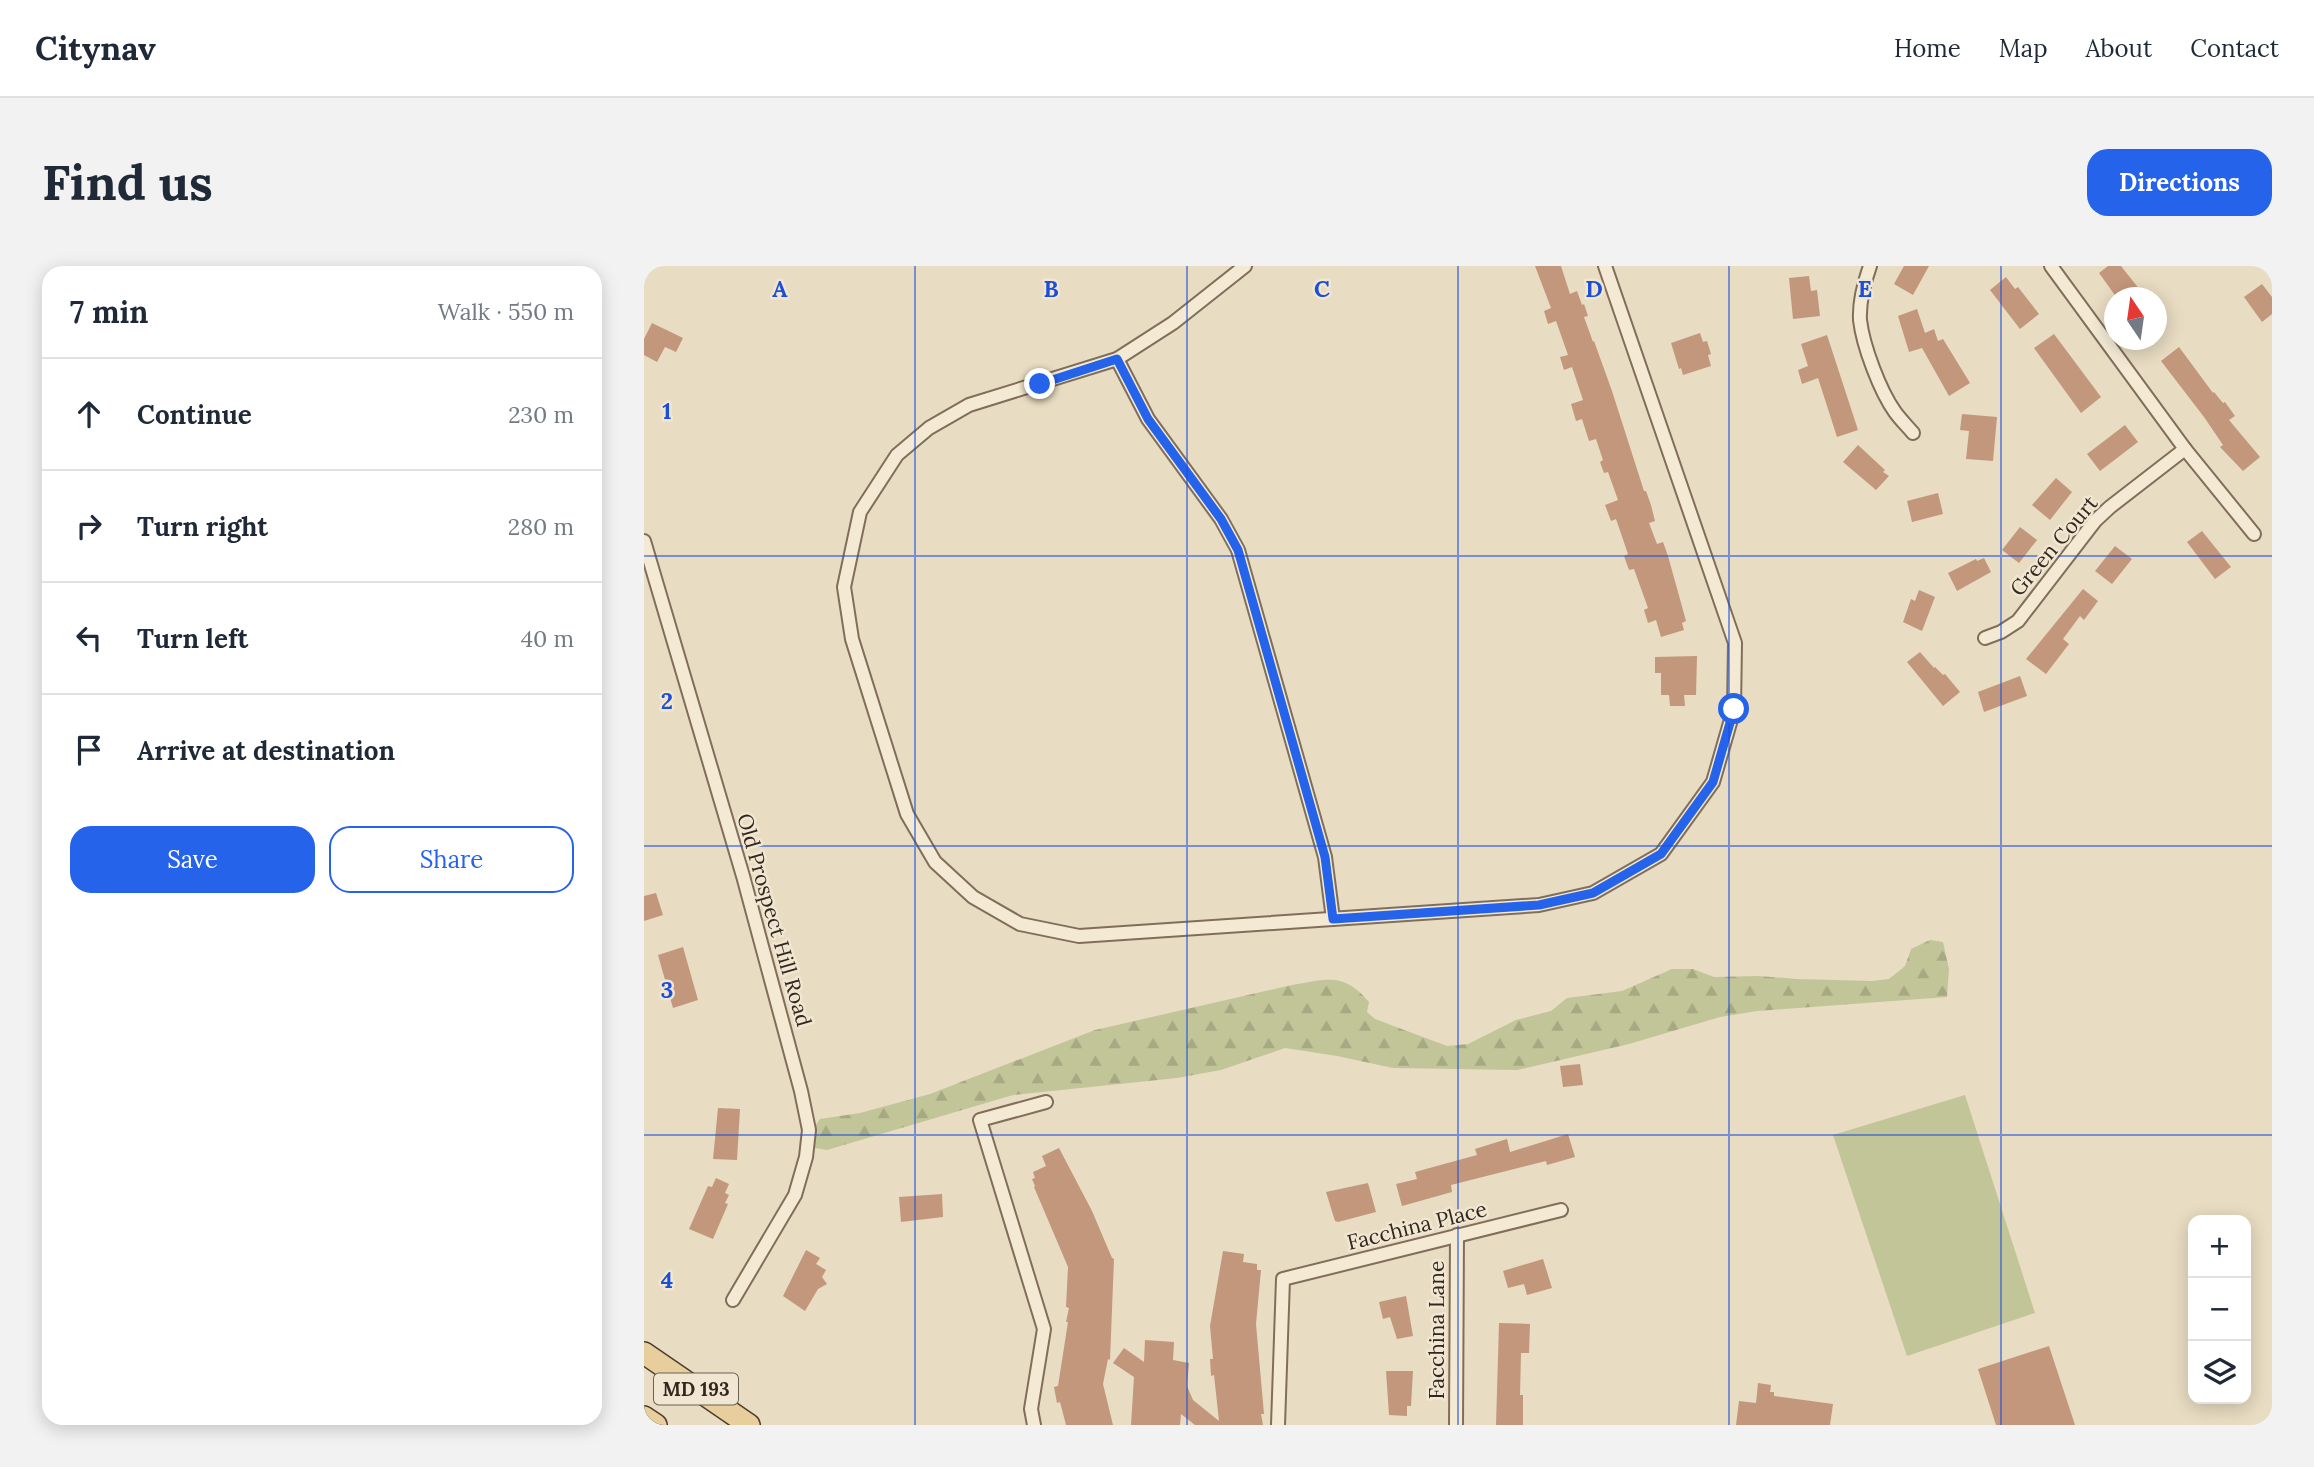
<!DOCTYPE html>
<html lang="en">
<head>
<meta charset="utf-8">
<style>
  :root { --surface:#fff; --page:#f2f2f3; --text:#1f2937; --muted:#747a83; --line:#e0e1e3; --accent:#2563eb }
  body { margin:0; font-family:Lora,serif; background:var(--page); color:var(--text) }
  .controls { position:absolute; right:21px; bottom:21px; display:grid; overflow:hidden; border-radius:14px; box-shadow:0 4px 18px #0003 }
  .controls button { width:63px; height:63px; display:grid; place-items:center; padding:0; border:0; border-bottom:2px solid var(--line); background:var(--surface); color:var(--text); font:35px sans-serif }
  .compass { position:absolute; left:1460px; top:21px; width:63px; height:63px; border-radius:50%; background:var(--surface); box-shadow:0 4px 18px #0003; rotate:347deg }
  .stop { position:absolute; width:21px; height:21px; margin:-16px; border:5px solid #2563eb; border-radius:50%; background:#fff }
  .stop.end { background:#2563eb; border-color:#fff; box-shadow:0 2px 7px #0008 }
  .list { margin:0; padding:0; list-style:none }
  h2 { display:flex; justify-content:space-between; align-items:center; height:91px; margin:0; padding:0 28px; font-size:30px }
  h2 small { font-size:23px; font-weight:400; color:var(--muted) }
  .list li { display:grid; grid-template-columns:46px 1fr auto; gap:21px; align-items:center; box-sizing:border-box; height:112px; padding:0 28px; border-top:2px solid var(--line) }
  .list b { display:block; font-size:26px; white-space:nowrap }
  .list em { font-size:23px; font-style:normal; color:var(--muted) }
  .actions { display:flex; gap:14px; padding:21px 28px }
  .actions a { flex:1; padding:16px 0; border:2px solid var(--accent); border-radius:21px; text-align:center; font-size:24px; color:var(--accent) }
  .actions .main { background:var(--accent); color:#fff }
  .icon { flex:none; width:38px; height:38px; fill:none; stroke:currentColor; stroke-width:2; stroke-linecap:round; stroke-linejoin:round }
  .map { position:relative; flex:none; width:1628px; height:1159px; overflow:hidden; border-radius:21px }
  header { display:flex; align-items:center; gap:42px; box-sizing:border-box; height:98px; padding:0 35px; background:var(--surface); border-bottom:2px solid var(--line) }
  header strong { font-size:33px }
  nav { display:flex; gap:38px; margin-inline-start:auto; font-size:24px }
  .intro { display:flex; align-items:center; justify-content:space-between; box-sizing:border-box; height:168px; padding:0 42px }
  h1 { margin:0; font-size:49px }
  .button { padding:18px 32px; border-radius:21px; background:var(--accent); color:#fff; font-size:24px; font-weight:700 }
  main { display:flex; gap:42px; padding:0 42px }
  aside { flex:1; background:var(--surface); border-radius:21px; box-shadow:0 4px 18px #0003 }
  .map>svg:first-child { display:block }
  .green { fill:#c2c598 }
  .forest { fill:url(#forest-firs) }
  .building { fill:#c3977c }
  .lines { fill:none; stroke-linecap:round; stroke-linejoin:round }
  .street-casing { stroke:#806e5b; stroke-width:16 }
  .primary-casing { stroke:#4e3d2f; stroke-width:24 }
  .street { stroke:#f4ead4; stroke-width:12 }
  .primary { stroke:#e8ce9d; stroke-width:21 }
  .route { stroke:#2563eb; stroke-width:9 }
  .grid { fill:none; stroke:#1d4ed8; stroke-width:2; stroke-opacity:0.55 }
  .labels { text-anchor:middle; stroke-width:5; stroke-linejoin:round; paint-order:stroke }
  .shield { fill:#f1e6d1; stroke:#6b6054; stroke-width:2 }
  .shield-label { font-size:19px; font-weight:bold; fill:#32271e }
  .street-label { font-size:21px; fill:#32271e; stroke:#f1e6d1 }
  .grid-label { font-size:23px; text-anchor:middle; font-weight:bold; fill:#1d4ed8; stroke:#f1e6d1; stroke-width:5; stroke-linejoin:round; paint-order:stroke }
</style>
</head>
<body>
<header>
<strong>Citynav</strong>
<nav><a>Home</a><a>Map</a><a>About</a><a>Contact</a></nav>
</header>
<div class="intro"><h1>Find us</h1><a class="button">Directions</a></div>
<main>
<aside>
<h2>7 min<small>Walk · 550 m</small></h2>
<ul class="list">
<li><svg class="icon" aria-label="ahead" viewBox="0 0 24 24"><path d="M12 20V5M6 11l6-6 6 6"/></svg><div><b>Continue</b></div><em>230 m</em></li>
<li><svg class="icon" aria-label="right" viewBox="0 0 24 24"><path d="M7 20v-9h11M14 6l5 5-5 5"/></svg><div><b>Turn right</b></div><em>280 m</em></li>
<li><svg class="icon" aria-label="left" viewBox="0 0 24 24"><path d="M17 20v-9H6M10 6l-5 5 5 5"/></svg><div><b>Turn left</b></div><em>40 m</em></li>
<li><svg class="icon" aria-label="arrive" viewBox="0 0 24 24"><path d="M6 21V4h12l-3 4 3 4H6"/></svg><div><b>Arrive at destination</b></div></li>
</ul>
<div class="actions"><a class="main">Save</a><a>Share</a></div>
</aside>
<div class="map">
<svg width="1628" height="1159" viewBox="0 0 1628 1159">
  <defs>
    <pattern id="forest-firs" width="22" height="20" patternUnits="userSpaceOnUse" patternTransform="scale(1.75)"><rect width="22" height="20" fill="#c2c598"/><path d="M5 1l3.5 6h-7zM16 11l3.5 6h-7z" fill="#a7a983"/></pattern>
  </defs>
  <rect width="100%" height="100%" fill="#e8dcc2"/>
  <path class="green" d="M1321,829L1391,1047L1263,1090L1189,869Z"/>
  <path class="forest" d="M1286,674L1299,676L1305,703L1303,731L1113,745L1076,751L985,778L873,804L749,802L693,790L641,782L577,804L533,812L369,829L183,884L171,882C168,871 168,863 176,853L216,847L286,828L451,764L648,719C683,713 700,706 725,736L723,746L731,753L803,780L824,778L872,754L907,745L923,732L978,725L1028,703H1049L1070,711L1115,710L1153,713L1228,715L1245,713L1261,700L1267,683Z"/>
  <g class="building">
    <path d="M891,0H917L926,28L933,25L938,39L940,38L944,50L940,51L949,76L950,75L968,125L1000,225H1002L1007,239L1011,255L1005,257L1013,278L1019,276L1024,290L1042,355L1038,357L1040,364L1017,371L1012,354L1004,357L1000,344L1004,342L990,303L985,304L980,290L984,288L972,253L967,255L961,239L974,234L964,206L960,207L956,196L959,194L952,173L945,175L938,153L932,155L927,138L939,134L928,101L920,104L916,91L924,89L912,55L904,58L900,45L907,42Z"/>
    <path d="M1260,0H1285L1269,29L1250,18Z"/>
    <path d="M1464,0H1477L1496,24L1486,32H1473L1455,7Z"/>
    <path d="M1165,10L1167,25L1173,24L1176,50L1149,53L1145,12Z"/>
    <path d="M1362,11L1371,23L1374,21L1395,48L1376,63L1346,24Z"/>
    <path d="M1618,18L1628,31V48L1618,56L1600,31Z"/>
    <path d="M1273,43L1281,67L1290,63L1294,75L1299,73L1326,117L1305,130L1278,82L1265,86L1254,50Z"/>
    <path d="M8,57L39,72L32,86L21,81L13,96L0,89V73Z"/>
    <path d="M1056,67L1059,76L1063,75L1067,88L1064,89L1067,100L1039,109L1037,102L1035,103L1027,77Z"/>
    <path d="M1410,68L1457,131L1437,147L1390,82Z"/>
    <path d="M1183,69L1214,164L1193,171L1174,112L1158,118L1154,104L1164,100L1157,78Z"/>
    <path d="M1535,81L1569,127L1570,126L1579,137L1581,136L1591,150L1585,154L1616,191L1599,205L1576,181L1579,179L1560,151L1517,95Z"/>
    <path d="M1318,148L1353,151L1349,195L1322,193L1325,165L1316,164Z"/>
    <path d="M1481,159L1494,176L1456,205L1443,188Z"/>
    <path d="M1214,179L1241,204L1239,206L1245,210L1232,224L1199,196Z"/>
    <path d="M1412,212L1428,226L1406,254L1388,239Z"/>
    <path d="M1294,227L1299,248L1268,256L1263,235Z"/>
    <path d="M1376,261L1393,274L1375,297L1358,284Z"/>
    <path d="M1558,265L1587,301L1571,313L1543,276Z"/>
    <path d="M1471,280L1488,293L1468,318L1451,305Z"/>
    <path d="M1340,292L1347,306L1313,325L1304,307L1332,293L1333,295Z"/>
    <path d="M1439,323L1454,335L1440,354L1436,350L1419,373L1425,378L1402,408L1382,393Z"/>
    <path d="M1275,324L1291,331L1278,365L1259,356L1267,333L1271,335Z"/>
    <path d="M1276,386L1290,402L1291,401L1299,409L1301,408L1316,426L1299,440L1263,396Z"/>
    <path d="M1053,390L1052,429H1040L1041,440H1026L1025,429H1017V407H1011V391Z"/>
    <path d="M1376,410L1383,430L1340,446L1334,426Z"/>
    <path d="M12,627L19,649L0,655V630Z"/>
    <path d="M39,681L54,734L29,742L14,689Z"/>
    <path d="M936,798L939,819L919,821L916,800Z"/>
    <path d="M74,842L96,843L93,894L69,893Z"/>
    <path d="M924,868L931,891L903,899L902,895L807,919L808,926L758,940L752,918L773,913L771,906L833,889L831,883L863,873L866,886Z"/>
    <path d="M415,882L448,945L468,992L470,993L466,1094L464,1093L459,1118L469,1159H422L416,1136L413,1137L410,1121L414,1120L424,1056H422L425,1042L422,1041L424,1001L390,921L391,920L388,913L391,912L389,906L402,900L398,890Z"/>
    <path d="M72,912L85,918L81,927L85,929L81,937L84,938L69,973L45,963L64,920L68,921Z"/>
    <path d="M724,917L732,946L694,956L691,955L682,926Z"/>
    <path d="M298,928L299,951L257,956L255,931Z"/>
    <path d="M162,984L176,992L172,998L182,1004L178,1011L183,1018L174,1023L161,1045L139,1030Z"/>
    <path d="M579,985L600,988L599,996L613,998V1004H617L612,1058L620,1148H617L619,1159H551L537,1148L536,1159H487L490,1111L469,1097L480,1082L500,1096L501,1074L530,1076L529,1094L545,1097L543,1120L549,1134L575,1155L570,1109L567,1110L566,1093H569L566,1060Z"/>
    <path d="M899,993L908,1022L883,1029L880,1018L864,1022L859,1005Z"/>
    <path d="M762,1030L769,1070L753,1073L746,1051L739,1053L735,1036Z"/>
    <path d="M855,1057L886,1058L885,1087H877L876,1129H879V1159H852Z"/>
    <path d="M1405,1080L1431,1159H1352L1334,1103Z"/>
    <path d="M742,1105H769L767,1140H763V1150L745,1149Z"/>
    <path d="M1114,1117L1127,1119L1126,1126H1130V1130L1189,1138L1186,1159H1092L1095,1135L1112,1137Z"/>
  </g>
  <g class="lines">
    <g class="street-casing">
      <g id="street">
        <path d="M601,0L529,57L473,93L325,139L285,162L253,189L216,246L200,321L208,373L263,548L291,596L329,631L376,658L435,670L895,639L949,627L1017,588L1069,516L1090,443L1091,377L961,0"/>
        <path d="M1226,0C1220,17 1215,36 1216,54C1219,80 1236,125 1251,146C1256,153 1263,160 1269,167"/>
        <path d="M1407,0L1541,183L1610,268"/>
        <path d="M473,93L504,153L577,253L594,284L681,591L689,653"/>
        <path d="M0,275L99,610L157,825L165,864L162,891L151,929L89,1034"/>
        <path d="M1341,372L1357,366L1374,355L1451,255L1466,241L1541,183"/>
        <path d="M390,1159L387,1143L400,1063L336,854L402,836"/>
        <path d="M634,1159L639,1013L917,944"/>
        <path d="M812,1159L813,969"/>
      </g>
    </g>
    <g class="primary-casing">
      <g id="primary">
        <path d="M0,1087L105,1159"/>
        <path d="M0,1151L12,1159"/>
      </g>
    </g>
    <use href="#street" class="street"/>
    <use href="#primary" class="primary"/>
  </g>
  <g class="lines">
    <path class="route" d="M396,118L473,93L504,153L577,253L594,284L681,591L689,653L895,639L949,627L1017,588L1069,516L1090,443"/>
  </g>
  <path class="grid" d="M271,0V1159M543,0V1159M814,0V1159M1085,0V1159M1357,0V1159M0,290H1628M0,580H1628M0,869H1628"/>
  <g class="labels">
    <rect class="shield" x="10" y="1107.5" width="84" height="31" rx="5"/>
    <g class="shield-label">
      <text x="52" y="1130">MD 193</text>
    </g>
    <g class="street-label">
      <text transform="translate(1410 280) rotate(-50)" y="7">Green Court</text>
      <text transform="translate(130 654) rotate(74)" y="7">Old Prospect Hill Road</text>
      <text transform="translate(773 960) rotate(-14)" y="7">Facchina Place</text>
      <text transform="translate(793 1064) rotate(-90)" y="7">Facchina Lane</text>
    </g>
  </g>
  <g class="grid-label">
    <text x="136" y="31">A</text>
    <text x="407" y="31">B</text>
    <text x="678" y="31">C</text>
    <text x="950" y="31">D</text>
    <text x="1221" y="31">E</text>
    <text x="23" y="153">1</text>
    <text x="23" y="443">2</text>
    <text x="23" y="732">3</text>
    <text x="23" y="1022">4</text>
  </g>
</svg>
<div class="controls">
<button>+</button>
<button>−</button>
<button><svg class="icon" aria-label="layers" viewBox="0 0 24 24"><path d="M12 4l9 5-9 5-9-5zM3 14l9 5 9-5"/></svg></button>
</div>
<svg class="compass" viewBox="-18 -18 36 36"><path d="M0-13l5 13h-10z" fill="#e53935"/><path d="M0 13l5-13h-10z" fill="#747a83"/></svg>
<div class="stop" style="left:1090px;top:443px"></div>
<div class="stop end" style="left:396px;top:118px"></div>
</div>
</main>
</body>
</html>
